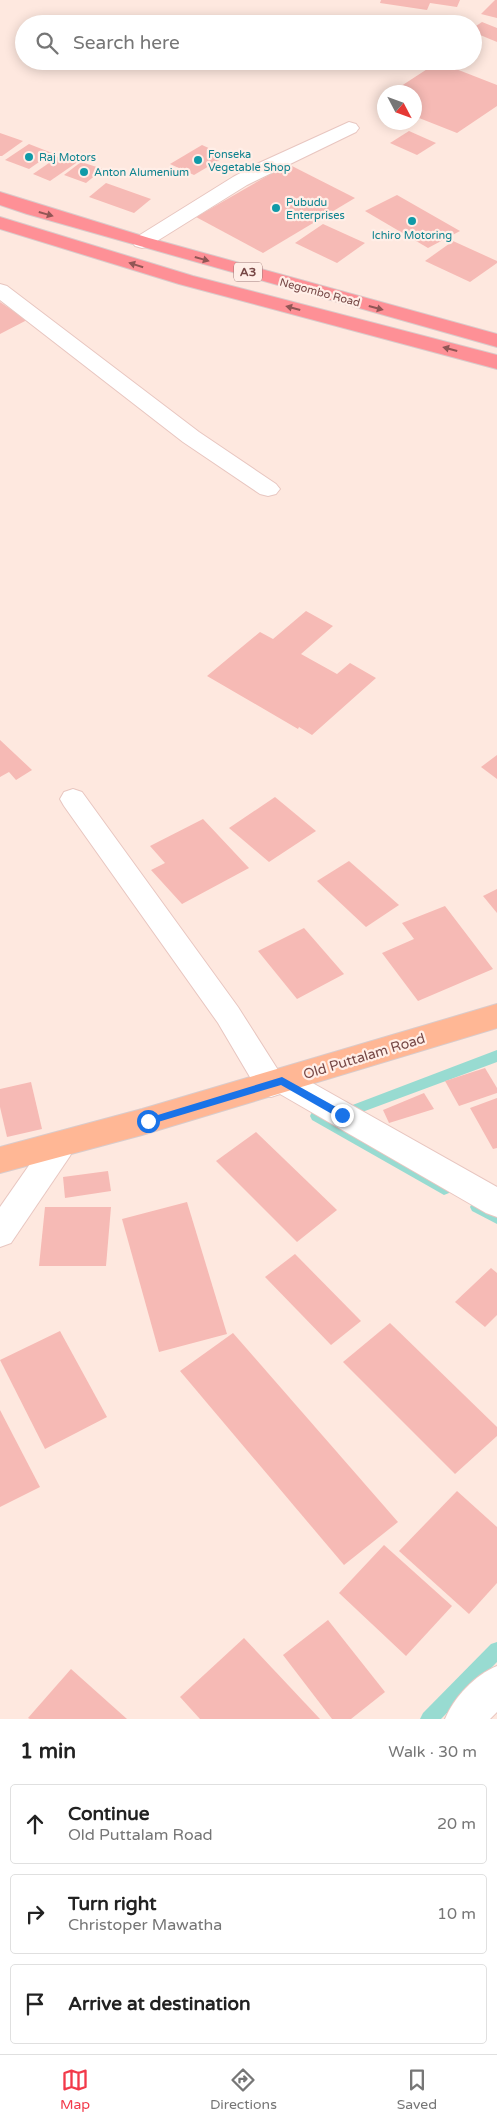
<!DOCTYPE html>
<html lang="en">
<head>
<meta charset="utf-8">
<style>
  :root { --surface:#fff; --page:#f2f2f2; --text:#222; --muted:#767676; --line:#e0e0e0; --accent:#f23a4a }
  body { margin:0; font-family:"Varela Round",sans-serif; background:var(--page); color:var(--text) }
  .compass { position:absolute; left:377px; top:85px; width:45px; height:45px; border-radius:50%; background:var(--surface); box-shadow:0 2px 12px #0003; rotate:131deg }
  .stop { position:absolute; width:15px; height:15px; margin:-11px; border:4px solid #1a73e8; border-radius:50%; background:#fff }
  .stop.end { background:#1a73e8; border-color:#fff; box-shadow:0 1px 5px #0008 }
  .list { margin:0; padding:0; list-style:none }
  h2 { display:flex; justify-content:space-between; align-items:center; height:65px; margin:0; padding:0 20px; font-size:21px }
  h2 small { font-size:16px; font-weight:400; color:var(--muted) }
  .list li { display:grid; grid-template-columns:32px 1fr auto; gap:15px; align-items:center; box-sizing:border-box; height:80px; margin:0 10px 10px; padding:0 10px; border:1px solid var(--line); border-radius:5px }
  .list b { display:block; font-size:19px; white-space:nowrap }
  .list p { margin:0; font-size:16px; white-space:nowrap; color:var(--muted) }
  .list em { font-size:16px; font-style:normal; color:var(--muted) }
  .icon { flex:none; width:28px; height:28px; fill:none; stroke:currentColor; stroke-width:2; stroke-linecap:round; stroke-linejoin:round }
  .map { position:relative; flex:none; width:497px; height:1719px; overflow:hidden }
  .search { position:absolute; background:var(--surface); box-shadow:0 2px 12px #0003; left:15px; right:15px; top:15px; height:55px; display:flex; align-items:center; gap:12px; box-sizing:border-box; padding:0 18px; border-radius:28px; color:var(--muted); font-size:19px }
  .sheet { height:335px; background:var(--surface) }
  nav { display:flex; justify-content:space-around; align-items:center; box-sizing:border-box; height:70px; border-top:1px solid var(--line); background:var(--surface); font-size:14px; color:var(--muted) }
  nav a { display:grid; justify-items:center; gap:2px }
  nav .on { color:var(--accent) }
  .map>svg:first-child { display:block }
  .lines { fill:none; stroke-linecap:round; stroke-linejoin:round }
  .stream { fill:#98dbd1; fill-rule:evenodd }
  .building { fill:#f6bab5 }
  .minor-casing { stroke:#e8c6c0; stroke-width:2 }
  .major-casing { stroke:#d9cbcb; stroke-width:2 }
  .highway-casing { stroke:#d9cbcb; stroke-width:2 }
  .minor { fill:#fff; fill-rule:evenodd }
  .major { fill:#ffb795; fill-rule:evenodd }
  .highway { fill:#fe9096; fill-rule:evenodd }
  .oneway { fill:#915655 }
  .route { fill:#1a73e8 }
  .culture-dot { fill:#0f9aa8; stroke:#ffeee7; stroke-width:2 }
  .labels { text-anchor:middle; stroke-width:4.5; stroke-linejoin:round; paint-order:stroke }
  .far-culture-label { font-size:11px; fill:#0d838f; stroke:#ffeee7; text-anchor:start }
  .far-street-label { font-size:11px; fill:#764745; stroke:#ffeee7 }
  .shield { fill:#ffeee7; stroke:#9f7976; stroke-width:1 }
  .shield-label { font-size:12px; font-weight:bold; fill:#764745 }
  .street-label { font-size:14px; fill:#764745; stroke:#ffeee7 }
</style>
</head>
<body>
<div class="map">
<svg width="497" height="1719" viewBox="0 0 497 1719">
  <rect width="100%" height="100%" fill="#fee8df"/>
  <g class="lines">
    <g class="stream">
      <path d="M497,1050V1062L338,1121L449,1185L451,1189L449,1193L444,1195L312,1120L310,1116L312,1112L342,1109Z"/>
      <path d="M477,1201L497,1211V1224L472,1211L470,1207L472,1203Z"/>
      <path d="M497,1642V1662L441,1719H420L423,1713L491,1644Z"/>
    </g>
  </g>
  <g class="building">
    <path d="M381,0H460L457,7L430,3L427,10L380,3Z"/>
    <path d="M495,0H497V18L481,14Z"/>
    <path d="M482,22L497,28V42L473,32V28Z"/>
    <path d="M438,62L497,85V106L457,133L414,116V92H392Z"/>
    <path d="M409,131L436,143L417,155L390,143Z"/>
    <path d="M0,133L23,141L2,156H0Z"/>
    <path d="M29,144L52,153L29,169L5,160Z"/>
    <path d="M202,145L226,156L194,175L170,164Z"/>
    <path d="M62,154L79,161L50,181L33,174Z"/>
    <path d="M81,162L103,169L86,183L64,175Z"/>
    <path d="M288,164L355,198L263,253L196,217Z"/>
    <path d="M106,183L151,199L134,213L89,197Z"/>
    <path d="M397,195L460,231L428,248L365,211Z"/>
    <path d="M323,224L365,243L337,263L295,243Z"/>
    <path d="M453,241L497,261V263L470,282L425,261Z"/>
    <path d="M0,302L27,320L0,334Z"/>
    <path d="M306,611L333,626L301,654L337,674L350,663L376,678L312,735L299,727L298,729L207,676L260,632L273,639Z"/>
    <path d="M0,740L15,754L32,770L16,780L9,772L0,777Z"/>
    <path d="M497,755V779L481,767Z"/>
    <path d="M275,797L316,831L269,862L229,828Z"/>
    <path d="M203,819L249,868L182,904L151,870L165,863L150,846Z"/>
    <path d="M349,861L399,905L366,927L317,881Z"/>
    <path d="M497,889V913L483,896Z"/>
    <path d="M445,906L493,969L418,1001L382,953L414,939L402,923Z"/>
    <path d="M304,928L344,974L297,999L258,951Z"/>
    <path d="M485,1068L497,1088V1093L459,1106L445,1081Z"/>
    <path d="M31,1082L42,1129L7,1137L0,1107V1089Z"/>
    <path d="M424,1093L434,1109L389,1123L383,1110Z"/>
    <path d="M497,1098V1148L493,1149L470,1108Z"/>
    <path d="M256,1132L337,1210L297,1242L216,1161Z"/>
    <path d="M108,1171L111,1191L65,1198L63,1177Z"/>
    <path d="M187,1202L227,1334L159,1352L122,1219Z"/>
    <path d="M45,1207H111L106,1266H39Z"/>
    <path d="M295,1254L361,1321L331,1345L265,1277Z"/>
    <path d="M491,1268L497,1273V1315L485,1327L455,1302Z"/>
    <path d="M390,1323L497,1427V1436L455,1474L343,1362Z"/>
    <path d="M60,1331L107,1417L45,1449L0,1360Z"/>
    <path d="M233,1333L398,1522L344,1565L180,1371Z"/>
    <path d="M0,1410L40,1487L0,1507Z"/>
    <path d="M457,1491L497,1527V1583L469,1614L399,1551Z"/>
    <path d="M384,1545L452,1606L406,1656L339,1593Z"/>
    <path d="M328,1620L385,1692L351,1719H332L283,1655Z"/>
    <path d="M244,1638L320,1719H200L180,1697Z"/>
    <path d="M71,1669L127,1719H30L28,1718Z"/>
  </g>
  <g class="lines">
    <g class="minor-casing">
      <g id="minor">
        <path d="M349,122L356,124L359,128L356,132L247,185L149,246L142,248L135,246L132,242L135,238L233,177L259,163Z"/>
        <path d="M0,284L7,286L199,432L276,484L280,489L276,494L268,496L260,494L183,442L0,300Z"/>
        <path d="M73,789L82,792L238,1007L278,1070L282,1069L293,1072L497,1187V1217L486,1213L280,1094L271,1097L260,1094L218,1023L64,806L60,799L64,792Z"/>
        <path d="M59,1134L70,1138L74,1147L70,1156L11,1243L0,1247V1207L48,1138Z"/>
        <path d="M497,1666V1712L490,1719H445C454,1697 475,1675 497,1666Z"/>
      </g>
    </g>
    <g class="major-casing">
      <path id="major" d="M497,1004V1028L142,1135L0,1173V1147L142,1109Z"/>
    </g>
    <g class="highway-casing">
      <g id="highway">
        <path d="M0,192L149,238L497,334V347L27,214L0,205Z"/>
        <path d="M0,217L193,276L497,355V369L179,284L0,229Z"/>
      </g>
    </g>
    <use href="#minor" class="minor"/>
    <use href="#major" class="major"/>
    <use href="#highway" class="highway"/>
  </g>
  <defs><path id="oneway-solid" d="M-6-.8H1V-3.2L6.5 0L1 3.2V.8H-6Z" transform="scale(1.25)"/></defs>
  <g class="oneway">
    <use href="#oneway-solid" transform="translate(46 214) rotate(16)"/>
    <use href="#oneway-solid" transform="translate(202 259) rotate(16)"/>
    <use href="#oneway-solid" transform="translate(136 265) rotate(-163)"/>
    <use href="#oneway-solid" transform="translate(293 308) rotate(-165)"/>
    <use href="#oneway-solid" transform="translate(376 308) rotate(15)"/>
    <use href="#oneway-solid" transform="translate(450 349) rotate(-165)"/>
  </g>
  <path class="route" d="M282,1077L345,1112V1118H339L281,1085L148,1125L144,1121L148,1118Z"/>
  <g class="culture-dot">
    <circle cx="29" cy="157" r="5"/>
    <circle cx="198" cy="160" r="5"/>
    <circle cx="84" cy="172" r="5"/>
    <circle cx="276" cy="208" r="5"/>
    <circle cx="412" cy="221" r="5"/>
  </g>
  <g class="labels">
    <g class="far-culture-label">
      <text x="208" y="158">Fonseka<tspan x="208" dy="13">Vegetable Shop</tspan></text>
      <text x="39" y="161">Raj Motors</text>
      <text x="94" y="176">Anton Alumenium</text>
      <text x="286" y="206">Pubudu<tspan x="286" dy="13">Enterprises</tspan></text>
      <text x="412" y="239" text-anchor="middle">Ichiro Motoring</text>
    </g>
    <g class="far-street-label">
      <text transform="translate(320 292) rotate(15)" y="4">Negombo Road</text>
    </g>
    <rect class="shield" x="234" y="262.5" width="28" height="19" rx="4"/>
    <g class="shield-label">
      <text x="248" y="276">A3</text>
    </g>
    <g class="street-label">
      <text transform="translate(364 1056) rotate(-17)" y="5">Old Puttalam Road</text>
    </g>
  </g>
</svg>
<svg class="compass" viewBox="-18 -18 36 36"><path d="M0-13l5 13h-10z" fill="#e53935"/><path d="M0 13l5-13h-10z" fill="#767676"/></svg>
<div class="stop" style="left:148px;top:1121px"></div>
<div class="stop end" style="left:342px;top:1115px"></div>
<div class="search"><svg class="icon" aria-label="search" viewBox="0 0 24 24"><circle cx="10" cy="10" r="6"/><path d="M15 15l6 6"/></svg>Search here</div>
</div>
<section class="sheet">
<h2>1 min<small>Walk · 30 m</small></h2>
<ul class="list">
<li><svg class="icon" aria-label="ahead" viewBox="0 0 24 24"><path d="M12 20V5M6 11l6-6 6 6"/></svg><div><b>Continue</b><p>Old Puttalam Road</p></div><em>20 m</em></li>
<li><svg class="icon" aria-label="right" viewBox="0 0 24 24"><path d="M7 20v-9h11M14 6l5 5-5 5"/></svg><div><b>Turn right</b><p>Christoper Mawatha</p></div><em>10 m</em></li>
<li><svg class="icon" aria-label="arrive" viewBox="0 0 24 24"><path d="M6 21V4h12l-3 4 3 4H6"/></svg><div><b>Arrive at destination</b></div></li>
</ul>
</section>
<nav>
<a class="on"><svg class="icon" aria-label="map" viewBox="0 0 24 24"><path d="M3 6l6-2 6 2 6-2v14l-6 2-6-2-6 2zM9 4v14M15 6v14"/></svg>Map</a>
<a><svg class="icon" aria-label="directions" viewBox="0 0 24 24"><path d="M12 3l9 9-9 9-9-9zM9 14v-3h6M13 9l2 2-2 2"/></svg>Directions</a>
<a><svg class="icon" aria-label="saved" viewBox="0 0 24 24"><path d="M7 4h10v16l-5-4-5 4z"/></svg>Saved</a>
</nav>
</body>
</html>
